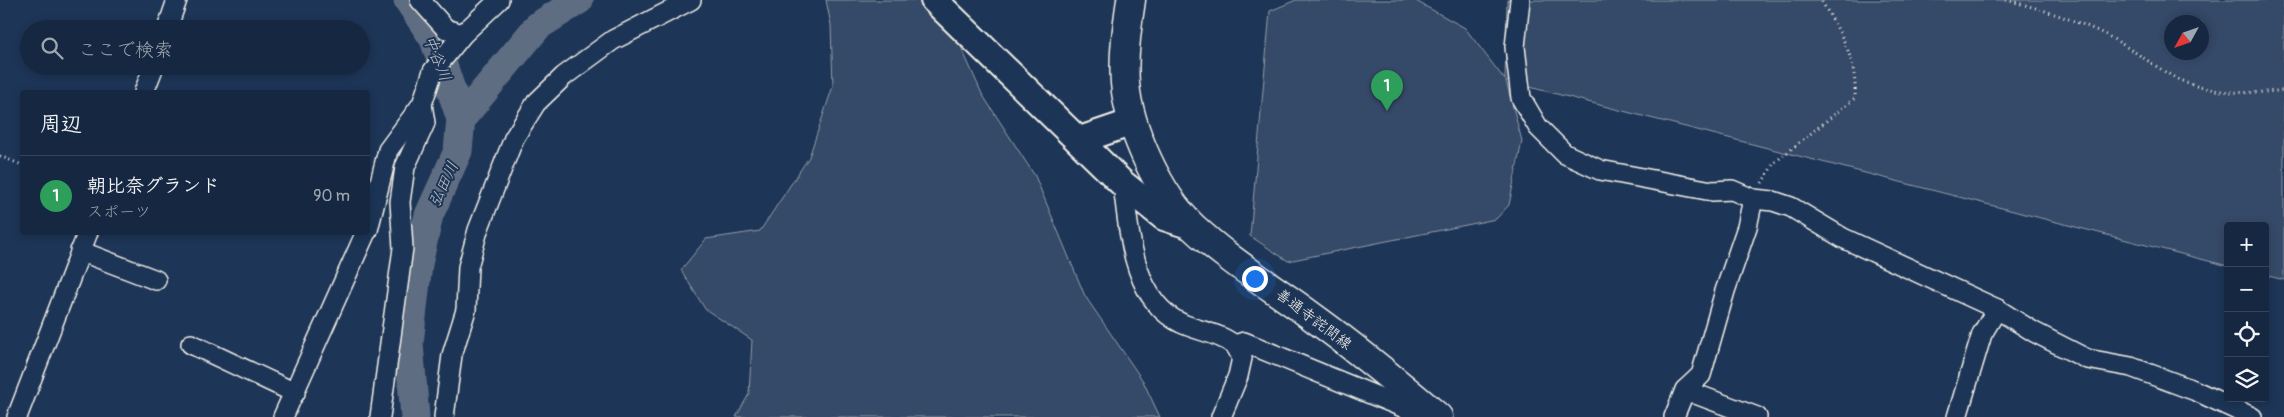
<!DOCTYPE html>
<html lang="ja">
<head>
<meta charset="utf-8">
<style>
  :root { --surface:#162841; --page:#1f3048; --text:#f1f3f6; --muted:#9ea6b1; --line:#35445a; --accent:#ffd166 }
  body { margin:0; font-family:Pangolin,"Klee One",sans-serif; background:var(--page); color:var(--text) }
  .controls { position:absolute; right:15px; bottom:15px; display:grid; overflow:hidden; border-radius:5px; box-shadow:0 2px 8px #0003 }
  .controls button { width:45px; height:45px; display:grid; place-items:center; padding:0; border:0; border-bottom:1px solid var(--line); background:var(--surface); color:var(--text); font:25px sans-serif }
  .compass { position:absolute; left:2164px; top:15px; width:45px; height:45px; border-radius:50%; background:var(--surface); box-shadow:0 2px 8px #0003; rotate:230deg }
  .you { position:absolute; left:1254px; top:278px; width:18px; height:18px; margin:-12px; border:4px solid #fff; border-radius:50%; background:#1a73e8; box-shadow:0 0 0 8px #1a73e833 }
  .badge { display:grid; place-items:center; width:32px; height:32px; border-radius:50%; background:var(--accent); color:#fff; font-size:16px; font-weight:700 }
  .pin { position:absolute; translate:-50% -41px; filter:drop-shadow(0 1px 2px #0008) }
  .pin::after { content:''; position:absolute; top:26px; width:18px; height:15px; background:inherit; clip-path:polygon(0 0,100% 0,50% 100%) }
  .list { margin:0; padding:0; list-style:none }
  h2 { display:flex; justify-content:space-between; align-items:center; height:65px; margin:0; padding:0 20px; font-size:21px }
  h2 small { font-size:16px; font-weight:400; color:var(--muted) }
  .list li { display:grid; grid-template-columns:32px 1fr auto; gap:15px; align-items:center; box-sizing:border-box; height:80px; padding:0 20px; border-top:1px solid var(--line) }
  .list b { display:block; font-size:19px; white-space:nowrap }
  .list p { margin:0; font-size:16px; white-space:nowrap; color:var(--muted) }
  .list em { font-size:16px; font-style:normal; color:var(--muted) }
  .icon { flex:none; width:28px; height:28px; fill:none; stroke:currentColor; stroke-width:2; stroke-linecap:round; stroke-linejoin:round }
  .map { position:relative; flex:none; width:2284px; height:417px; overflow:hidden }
  .search { position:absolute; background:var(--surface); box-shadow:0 2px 8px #0003; left:20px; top:20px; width:350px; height:55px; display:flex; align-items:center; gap:12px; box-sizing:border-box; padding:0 18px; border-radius:28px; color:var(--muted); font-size:19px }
  .panel { position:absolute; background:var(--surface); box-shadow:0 2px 8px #0003; left:20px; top:90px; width:350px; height:145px; border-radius:5px }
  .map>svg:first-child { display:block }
  .green { fill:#354a67; stroke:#949ea8; fill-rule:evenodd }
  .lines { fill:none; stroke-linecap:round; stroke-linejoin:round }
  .river { stroke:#5e6d82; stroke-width:29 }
  .street-casing { stroke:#f4f1e8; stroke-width:22 }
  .secondary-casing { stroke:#f4f1e8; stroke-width:30 }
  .primary-casing { stroke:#f4f1e8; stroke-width:31 }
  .path { stroke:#f4f1e8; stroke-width:3; stroke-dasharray:1 4; stroke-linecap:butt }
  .street { stroke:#1d3557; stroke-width:19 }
  .secondary { stroke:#1d3557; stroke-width:26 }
  .primary { stroke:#1d3557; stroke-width:28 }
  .labels { text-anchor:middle; stroke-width:4; stroke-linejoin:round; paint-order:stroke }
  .street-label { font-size:15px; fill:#f4f1e8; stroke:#1d3557 }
  .water-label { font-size:16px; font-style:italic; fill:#c0c3c4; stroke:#1d3557 }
</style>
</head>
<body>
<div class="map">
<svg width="2284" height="417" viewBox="0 0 2284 417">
  <rect width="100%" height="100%" fill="#1d3557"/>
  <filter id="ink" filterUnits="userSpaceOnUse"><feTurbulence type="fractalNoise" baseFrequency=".02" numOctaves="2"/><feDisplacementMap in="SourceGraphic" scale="10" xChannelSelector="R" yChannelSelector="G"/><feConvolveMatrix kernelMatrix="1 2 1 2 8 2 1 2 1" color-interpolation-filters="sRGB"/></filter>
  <g filter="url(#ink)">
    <g class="green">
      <path d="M826,0H918L958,40L982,94L1035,176L1085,296L1143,381L1160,417H736L749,394L752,340L705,309L681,270L706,239L760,231L809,157L833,86L831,25Z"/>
      <path d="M1296,0H1414L1465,28L1505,80L1507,0H2284V280L2265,275V226H2228V266L1506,81L1522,141L1509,205L1496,219L1288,261L1250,236L1270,11ZM2172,22H2202V52H2172Z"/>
    </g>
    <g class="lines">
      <g class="river">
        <path d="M408,0L434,39L461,119"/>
        <path d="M415,417L409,343L418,264L429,215L458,151L461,119L538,26L579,0"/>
      </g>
      <g class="street-casing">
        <g id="street">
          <path d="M420,0L446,29L463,34"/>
          <path d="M1520,0L1515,47L1521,98L1538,127L1565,154L1600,170L1712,191L1732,190L1753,199L1773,201L1791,207L1843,238L1997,309L2034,332L2087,359L2131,367L2196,391L2252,417"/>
          <path d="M167,29L177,0"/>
          <path d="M144,92L154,66"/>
          <path d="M1123,184C1129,230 1132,300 1181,323C1197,331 1220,333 1234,345C1237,347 1240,354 1242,358L1238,376L1221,417"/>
          <path d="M368,230L388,150L422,104L433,71L463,34L499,0"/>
          <path d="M80,251L156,280"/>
          <path d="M191,344L295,393"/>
          <path d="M1235,345L1244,342L1412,411"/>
          <path d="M1685,390L1757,417"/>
          <path d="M17,417L88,232"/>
          <path d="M283,417L366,232"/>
          <path d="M380,417L403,248L400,202L405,167L425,123L422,104"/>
          <path d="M444,417L452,355L466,310L468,267L478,230L514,138L536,103L564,76L613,40L691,0"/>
          <path d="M1674,417L1685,390L1701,375L1725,291L1747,227L1753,199"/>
          <path d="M1957,417L1982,334L1997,309"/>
        </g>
      </g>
      <g class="secondary-casing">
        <g id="secondary">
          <path d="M934,0L1123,184L1164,217L1192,226"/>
          <path d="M1080,140L1133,122"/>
        </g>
      </g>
      <g class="primary-casing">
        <path id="primary" d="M1131,0C1127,27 1123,55 1125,83C1129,129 1159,195 1193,227C1230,262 1274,288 1314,318C1357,349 1398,383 1438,417"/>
      </g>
      <g class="path">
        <path d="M2006,0C2038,8 2070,18 2100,32C2125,44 2148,62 2172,76C2203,94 2250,95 2284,90"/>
        <path d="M0,156L22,165"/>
        <path d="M1762,183L1774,163L1855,98C1857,56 1841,35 1821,0"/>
      </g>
      <use href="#street" class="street"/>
      <use href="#secondary" class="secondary"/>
      <use href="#primary" class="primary"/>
    </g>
  </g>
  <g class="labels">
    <g class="street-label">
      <text transform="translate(1314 319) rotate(37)" y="5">善通寺詫間線</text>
    </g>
    <g class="water-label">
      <text transform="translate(438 58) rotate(68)" y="6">中谷川</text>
      <text transform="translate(443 184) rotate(-65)" y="6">弘田川</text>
    </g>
  </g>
</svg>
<div class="controls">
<button>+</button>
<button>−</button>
<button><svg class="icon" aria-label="locate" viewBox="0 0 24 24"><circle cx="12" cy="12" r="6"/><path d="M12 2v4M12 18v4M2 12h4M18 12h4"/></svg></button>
<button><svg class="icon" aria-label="layers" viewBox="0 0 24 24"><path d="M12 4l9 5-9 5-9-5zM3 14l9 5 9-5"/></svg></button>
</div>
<svg class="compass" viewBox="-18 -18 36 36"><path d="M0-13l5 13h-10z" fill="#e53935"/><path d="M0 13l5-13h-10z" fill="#9ea6b1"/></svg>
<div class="you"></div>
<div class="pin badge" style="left:1387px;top:111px;background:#2e9e5b">1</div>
<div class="search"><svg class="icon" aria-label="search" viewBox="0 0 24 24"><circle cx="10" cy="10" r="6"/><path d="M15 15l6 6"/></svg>ここで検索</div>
<section class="panel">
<h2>周辺<small></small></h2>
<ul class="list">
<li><span class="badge" style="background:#2e9e5b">1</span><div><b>朝比奈グランド</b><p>スポーツ</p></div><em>90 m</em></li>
</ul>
</section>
</div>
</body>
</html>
